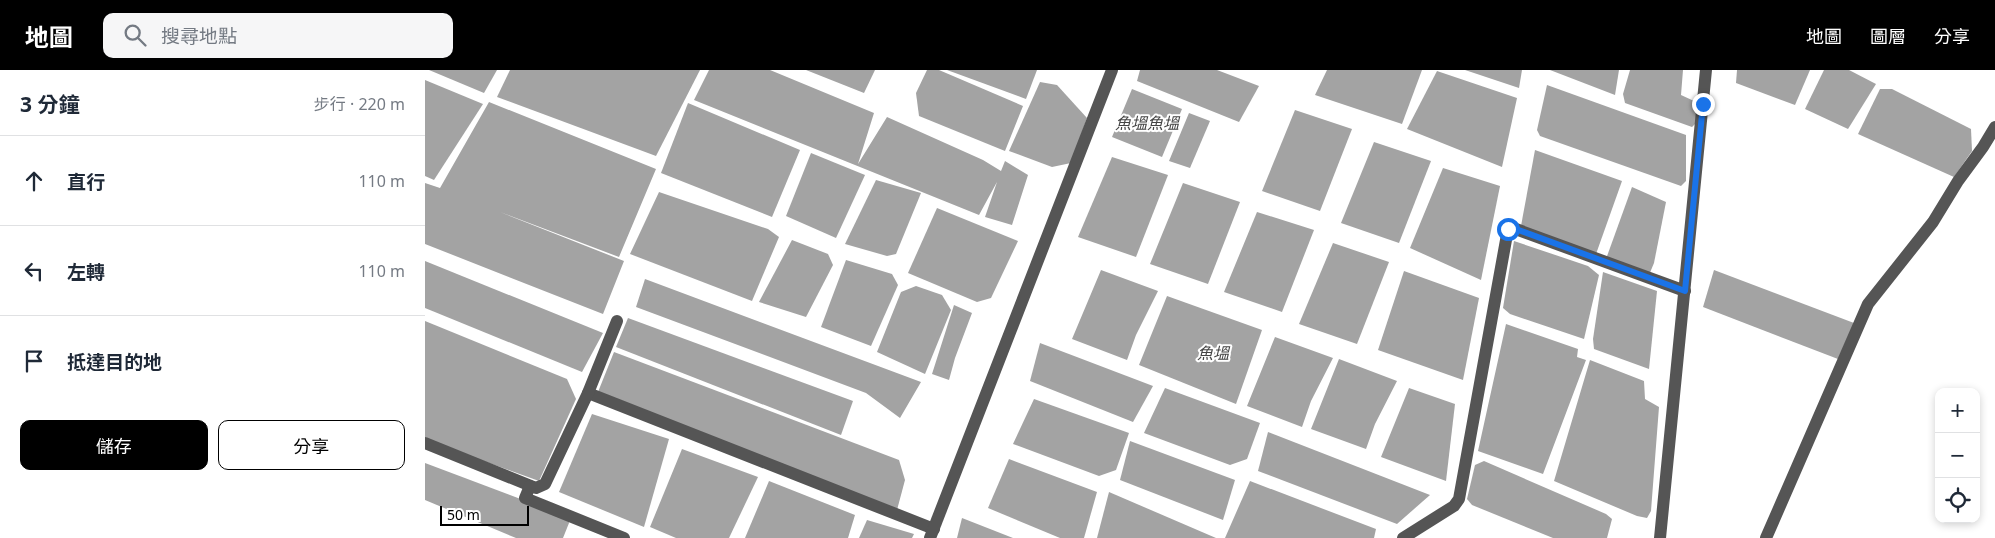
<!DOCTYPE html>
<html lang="zh-TW">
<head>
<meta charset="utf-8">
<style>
  :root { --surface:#fff; --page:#f6f6f7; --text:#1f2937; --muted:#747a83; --line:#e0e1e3; --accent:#000 }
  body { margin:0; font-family:"Noto Sans","Noto Sans TC",sans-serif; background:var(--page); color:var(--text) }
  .controls { position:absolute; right:15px; bottom:15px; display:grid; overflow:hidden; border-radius:10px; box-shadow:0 2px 8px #0003 }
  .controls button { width:45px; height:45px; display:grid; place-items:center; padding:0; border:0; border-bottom:1px solid var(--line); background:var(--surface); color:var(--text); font:25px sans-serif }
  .scale { position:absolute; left:15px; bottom:12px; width:89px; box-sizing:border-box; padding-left:5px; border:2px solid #000; border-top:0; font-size:14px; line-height:18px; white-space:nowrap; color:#000; -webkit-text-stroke:4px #fff; paint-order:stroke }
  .stop { position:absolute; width:15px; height:15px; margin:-11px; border:4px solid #1a73e8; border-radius:50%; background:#fff }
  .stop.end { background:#1a73e8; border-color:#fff; box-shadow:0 1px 5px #0008 }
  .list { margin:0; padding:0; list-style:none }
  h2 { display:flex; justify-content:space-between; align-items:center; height:65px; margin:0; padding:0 20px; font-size:21px }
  h2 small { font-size:16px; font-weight:400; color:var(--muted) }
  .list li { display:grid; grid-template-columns:32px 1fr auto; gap:15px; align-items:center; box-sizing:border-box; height:90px; padding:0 20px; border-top:1px solid var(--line) }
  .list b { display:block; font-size:19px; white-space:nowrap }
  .list em { font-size:16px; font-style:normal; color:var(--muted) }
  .actions { display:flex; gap:10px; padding:15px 20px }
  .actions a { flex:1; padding:11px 0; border:1px solid var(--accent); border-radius:10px; text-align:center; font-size:18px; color:var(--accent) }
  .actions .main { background:var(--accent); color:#fff }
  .icon { flex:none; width:28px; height:28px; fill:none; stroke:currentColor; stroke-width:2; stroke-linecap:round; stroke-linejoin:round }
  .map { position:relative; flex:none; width:1570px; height:468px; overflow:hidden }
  header { display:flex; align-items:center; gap:30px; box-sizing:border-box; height:70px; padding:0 25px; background:var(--accent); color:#fff }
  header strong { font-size:24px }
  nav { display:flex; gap:28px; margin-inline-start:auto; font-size:18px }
  .search { width:350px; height:45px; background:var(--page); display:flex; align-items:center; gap:12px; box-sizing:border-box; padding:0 18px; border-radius:10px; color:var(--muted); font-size:19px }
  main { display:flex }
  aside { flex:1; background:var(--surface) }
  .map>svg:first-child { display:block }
  .water { fill:#a3a3a3 }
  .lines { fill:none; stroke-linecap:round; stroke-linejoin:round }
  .minor { stroke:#555; stroke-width:12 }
  .route { stroke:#1a73e8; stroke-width:6 }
  .labels { text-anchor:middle; stroke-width:4; stroke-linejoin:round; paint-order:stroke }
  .water-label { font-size:16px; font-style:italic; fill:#444; stroke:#fff }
</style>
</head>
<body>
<header>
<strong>地圖</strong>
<div class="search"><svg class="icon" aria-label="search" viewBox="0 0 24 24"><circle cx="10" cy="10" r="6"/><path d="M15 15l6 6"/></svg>搜尋地點</div>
<nav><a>地圖</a><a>圖層</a><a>分享</a></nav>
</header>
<main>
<aside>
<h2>3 分鐘<small>步行 · 220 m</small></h2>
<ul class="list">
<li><svg class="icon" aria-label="ahead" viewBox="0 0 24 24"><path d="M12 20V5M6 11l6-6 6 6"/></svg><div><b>直行</b></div><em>110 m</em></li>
<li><svg class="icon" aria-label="left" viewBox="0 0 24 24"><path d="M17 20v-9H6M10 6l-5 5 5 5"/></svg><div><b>左轉</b></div><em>110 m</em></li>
<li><svg class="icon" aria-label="arrive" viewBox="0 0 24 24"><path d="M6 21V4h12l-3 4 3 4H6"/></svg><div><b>抵達目的地</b></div></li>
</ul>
<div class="actions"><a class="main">儲存</a><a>分享</a></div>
</aside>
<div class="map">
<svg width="1570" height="468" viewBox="0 0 1570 468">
  <rect width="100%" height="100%" fill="#fff"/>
  <g class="water">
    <path d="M4,0H72L59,23Z"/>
    <path d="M85,0H275L231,86L72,27Z"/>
    <path d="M284,0H345L449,43L433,94L462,47L558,90L576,101L580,91L603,105L587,155L560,147L572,112L554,145L269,30Z"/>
    <path d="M381,0H450L439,23Z"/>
    <path d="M502,0H514L598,36L580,81L494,46L491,23Z"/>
    <path d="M522,0H612L601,29Z"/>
    <path d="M715,0H792L834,16L814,52L712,11Z"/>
    <path d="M902,0H997L977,54L890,25Z"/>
    <path d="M1040,0H1097L1094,18Z"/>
    <path d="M1125,0H1194L1190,25Z"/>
    <path d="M1205,0H1258L1256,25L1269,31L1273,51L1267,57L1200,33L1198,24Z"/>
    <path d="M1312,0H1385L1370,35L1311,13Z"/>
    <path d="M1399,0H1424L1451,14L1423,59L1380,39Z"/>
    <path d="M1012,1L1092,28L1077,97L982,59Z"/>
    <path d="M0,10L58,34L9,110L0,106Z"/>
    <path d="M615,12L632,15L662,48L646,93L627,97L584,81Z"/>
    <path d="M1122,15L1261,65V111L1256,116L1115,66L1112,60Z"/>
    <path d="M707,19L757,39L737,87L687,67Z"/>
    <path d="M1455,19H1467L1546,59L1547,81L1529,107L1433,64Z"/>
    <path d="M64,32L231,99L194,187L75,142L199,191L178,244L0,174V113L15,118Z"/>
    <path d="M263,33L375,80L347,147L236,103Z"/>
    <path d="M870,40L927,59L895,141L837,121Z"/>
    <path d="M764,43L785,51L765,98L744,91Z"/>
    <path d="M949,72L1006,91L974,173L916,153Z"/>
    <path d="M1110,80L1197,111L1171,184L1096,156Z"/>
    <path d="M386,83L440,105L411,168L361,146Z"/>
    <path d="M687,87L743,105L711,187L653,167Z"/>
    <path d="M1018,98L1075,116L1056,210L985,178Z"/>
    <path d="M451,110L496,123L471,184L462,186L420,174Z"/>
    <path d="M758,113L815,132L783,214L725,194Z"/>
    <path d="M1207,117L1241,132L1229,193L1224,205L1181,189Z"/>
    <path d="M234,122L343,159L354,167L327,231L205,184Z"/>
    <path d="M512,138L593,171L566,228L552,232L483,203Z"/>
    <path d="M832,142L889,160L857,242L799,222Z"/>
    <path d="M367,170L403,184L408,195L381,247L334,232Z"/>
    <path d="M1089,171L1163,196L1174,205L1159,269L1085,244L1078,238Z"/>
    <path d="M908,173L964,192L932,274L874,254Z"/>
    <path d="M421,190L467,204L473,215L446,276L396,257Z"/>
    <path d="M0,191L178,263L157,302L0,238Z"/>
    <path d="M676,200L733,221L711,265L702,290L647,269Z"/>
    <path d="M1289,200L1429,253L1413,289L1278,237Z"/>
    <path d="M979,201L1054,228L1038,310L953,280Z"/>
    <path d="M1178,202L1232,221L1224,299L1169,279L1168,269Z"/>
    <path d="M220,209L496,312L475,348L441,323L211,237Z"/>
    <path d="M491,216L517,225L526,240L500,304L452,282L476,222Z"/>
    <path d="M742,226L837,260L811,334L714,295Z"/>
    <path d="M529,235L547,243L530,288L524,310L507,304Z"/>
    <path d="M203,248L428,331L416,365L191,277Z"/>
    <path d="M0,251L142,309L151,329L114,411L0,370Z"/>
    <path d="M1081,254L1153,279L1152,287L1161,290L1118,404L1053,381Z"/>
    <path d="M850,267L908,288L886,331L877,357L822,336Z"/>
    <path d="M615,273L728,316L708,352L605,311Z"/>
    <path d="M189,282L474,390L480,410L472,440L173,322Z"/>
    <path d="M914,289L972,311L950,354L941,379L886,359Z"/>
    <path d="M1165,290L1219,311L1220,329L1234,337L1226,441L1222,448L1212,446L1129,411Z"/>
    <path d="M740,318L835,353L822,389L805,395L719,363Z"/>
    <path d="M984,318L1030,334L1021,411L956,387Z"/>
    <path d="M609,329L704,363L691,400L674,406L588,374Z"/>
    <path d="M167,344L244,369L219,457L134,422Z"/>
    <path d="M843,362L1005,425L972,454L833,401Z"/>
    <path d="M705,371L810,410L798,450L695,410Z"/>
    <path d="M257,379L333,407L304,468H251L225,457Z"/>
    <path d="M584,389L672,422L659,468H635L563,438Z"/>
    <path d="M1059,391L1181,444L1187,449L1182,468H1128L1047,435L1042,429L1050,395Z"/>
    <path d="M0,393L146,448L138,468H91L0,430Z"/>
    <path d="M344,411L430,445L423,468H320Z"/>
    <path d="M825,411L951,459L949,468H800Z"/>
    <path d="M684,422L791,468H672Z"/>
    <path d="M537,448L588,468H532Z"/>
    <path d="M442,450L489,464L487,468H434Z"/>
  </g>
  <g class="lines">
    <g class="minor">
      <path d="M163,323L509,459"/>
      <path d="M0,373L111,418L120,414L163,323L192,251"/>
      <path d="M105,416L100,428L199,468"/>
      <path d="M505,468L687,0"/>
      <path d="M978,468L1029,436L1034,429L1083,159L1088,158L1260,221"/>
      <path d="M1235,468L1281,0"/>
      <path d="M1341,468L1443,234L1508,152L1533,111L1558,77L1570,57"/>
    </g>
  </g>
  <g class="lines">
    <path class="route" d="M1083,159L1088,158L1260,221L1278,34"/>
  </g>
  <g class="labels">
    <g class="water-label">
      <text x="722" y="59">魚塭魚塭</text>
      <text x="788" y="289">魚塭</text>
    </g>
  </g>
</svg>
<div class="controls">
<button>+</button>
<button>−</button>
<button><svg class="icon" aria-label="locate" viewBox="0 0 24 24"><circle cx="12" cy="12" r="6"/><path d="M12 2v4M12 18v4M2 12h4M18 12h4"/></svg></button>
</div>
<div class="scale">50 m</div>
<div class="stop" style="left:1083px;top:159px"></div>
<div class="stop end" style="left:1278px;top:34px"></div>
</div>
</main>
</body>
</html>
